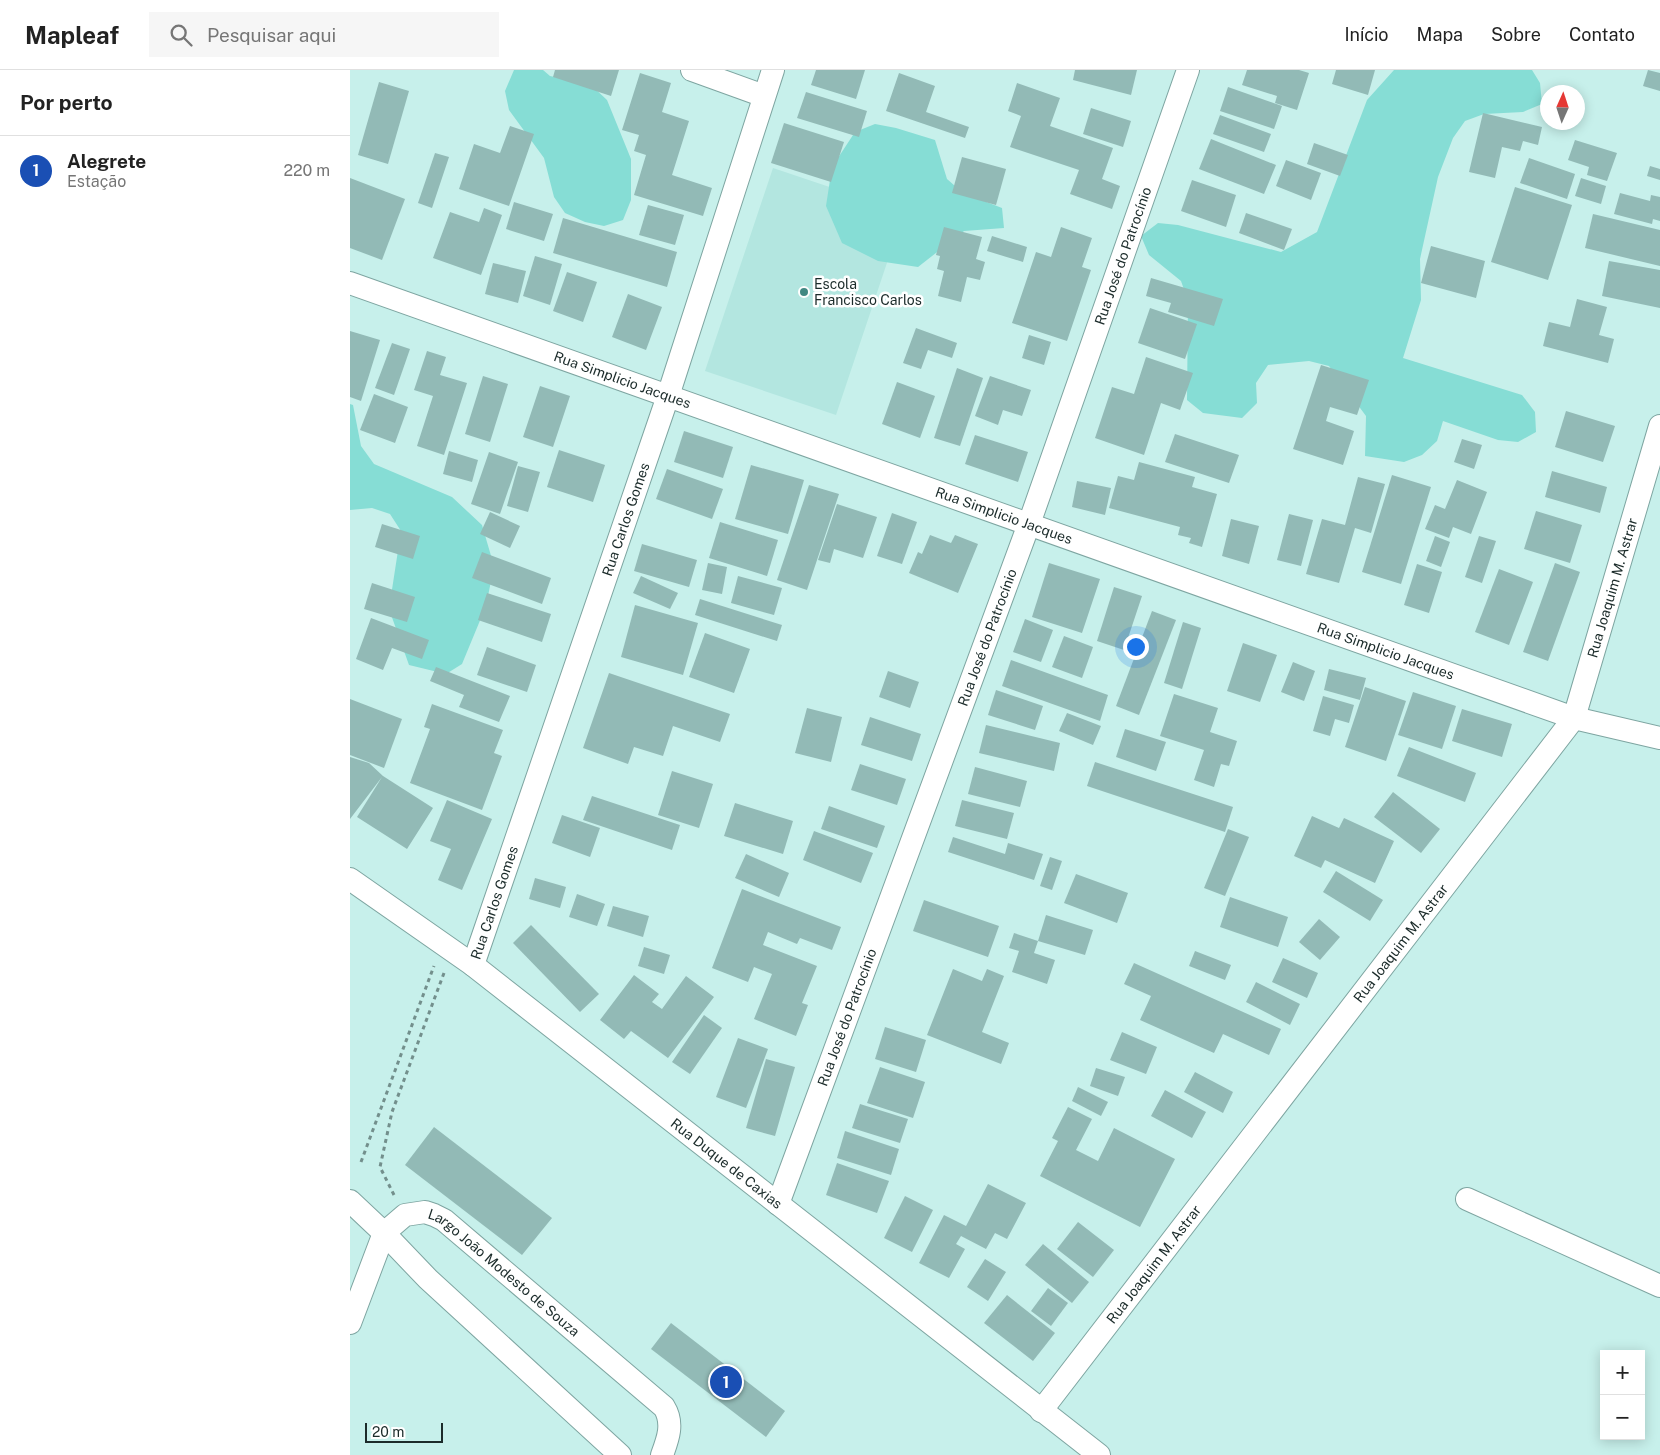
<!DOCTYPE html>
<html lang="pt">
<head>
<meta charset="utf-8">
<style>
  :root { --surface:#fff; --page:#f6f6f6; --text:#222; --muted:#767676; --line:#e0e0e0; --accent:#418882 }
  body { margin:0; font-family:"Public Sans",sans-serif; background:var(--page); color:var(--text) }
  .controls { position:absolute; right:15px; bottom:15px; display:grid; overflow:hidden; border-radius:0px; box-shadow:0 2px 12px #0003 }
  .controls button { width:45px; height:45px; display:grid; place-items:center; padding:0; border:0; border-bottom:1px solid var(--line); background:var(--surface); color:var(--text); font:25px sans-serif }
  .compass { position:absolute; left:1190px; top:15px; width:45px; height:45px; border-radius:50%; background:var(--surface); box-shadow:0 2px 12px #0003; rotate:3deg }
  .scale { position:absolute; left:15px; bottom:12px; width:78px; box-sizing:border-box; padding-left:5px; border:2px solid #1b2b2a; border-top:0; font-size:14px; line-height:18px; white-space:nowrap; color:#1b2b2a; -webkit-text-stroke:4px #fff; paint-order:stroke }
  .you { position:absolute; left:785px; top:576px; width:18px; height:18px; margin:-12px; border:4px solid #fff; border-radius:50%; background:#1a73e8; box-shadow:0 0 0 8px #1a73e833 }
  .badge { display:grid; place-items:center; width:32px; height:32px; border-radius:50%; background:var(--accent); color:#fff; font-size:16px; font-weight:700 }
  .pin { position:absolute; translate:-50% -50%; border:2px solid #fff; box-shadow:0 1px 5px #0006 }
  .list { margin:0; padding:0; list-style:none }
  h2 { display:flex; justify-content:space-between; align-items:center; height:65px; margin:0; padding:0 20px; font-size:21px }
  h2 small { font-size:16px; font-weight:400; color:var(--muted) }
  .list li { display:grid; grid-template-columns:32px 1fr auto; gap:15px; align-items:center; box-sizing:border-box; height:70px; padding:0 20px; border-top:1px solid var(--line) }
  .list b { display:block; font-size:19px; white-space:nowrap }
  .list p { margin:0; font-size:16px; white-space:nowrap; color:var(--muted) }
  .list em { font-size:16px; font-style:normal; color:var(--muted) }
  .icon { flex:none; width:28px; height:28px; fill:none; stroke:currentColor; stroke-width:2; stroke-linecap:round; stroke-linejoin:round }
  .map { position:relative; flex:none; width:1310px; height:1385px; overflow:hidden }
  header { display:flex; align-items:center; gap:30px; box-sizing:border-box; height:70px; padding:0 25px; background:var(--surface); border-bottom:1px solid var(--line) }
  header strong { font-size:24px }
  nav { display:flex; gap:28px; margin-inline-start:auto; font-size:18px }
  .search { width:350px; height:45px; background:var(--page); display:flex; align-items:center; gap:12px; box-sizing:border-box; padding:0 18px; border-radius:0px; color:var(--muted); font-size:19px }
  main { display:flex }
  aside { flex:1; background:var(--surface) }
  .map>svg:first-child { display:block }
  .built { fill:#b3e6e0 }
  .green { fill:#86ddd5 }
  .building { fill:#92bab6 }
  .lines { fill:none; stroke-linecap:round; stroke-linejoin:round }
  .minor-casing { stroke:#7ea5a1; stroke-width:24 }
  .path { stroke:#738f8c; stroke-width:3; stroke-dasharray:4 4; stroke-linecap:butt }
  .minor { stroke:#fff; stroke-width:22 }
  .poi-dot { fill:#418882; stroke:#fff; stroke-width:2 }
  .labels { text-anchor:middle; stroke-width:5; stroke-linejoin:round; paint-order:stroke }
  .street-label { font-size:14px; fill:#1b2b2a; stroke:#fff }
  .poi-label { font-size:14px; fill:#1b2b2a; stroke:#fff; text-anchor:start }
</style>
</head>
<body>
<header>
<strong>Mapleaf</strong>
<div class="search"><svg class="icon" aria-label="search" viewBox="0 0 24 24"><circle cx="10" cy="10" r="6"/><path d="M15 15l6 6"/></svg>Pesquisar aqui</div>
<nav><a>Início</a><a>Mapa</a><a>Sobre</a><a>Contato</a></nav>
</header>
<main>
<aside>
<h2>Por perto<small></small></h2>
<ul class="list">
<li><span class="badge" style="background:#1a4fb4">1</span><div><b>Alegrete</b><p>Estação</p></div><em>220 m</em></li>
</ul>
</aside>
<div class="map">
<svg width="1310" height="1385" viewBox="0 0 1310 1385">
  <rect width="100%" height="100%" fill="#c7f0eb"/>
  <path class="built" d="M423,98L554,142L486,345L355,301Z"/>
  <g class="green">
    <path d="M164,0H193L200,6L241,15L257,30L281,89V130L273,150L254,156L235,152L215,143L204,127L194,88L159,40L155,21Z"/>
    <path d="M1044,0H1182L1190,13L1192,34L1173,42L1134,44L1115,51L1103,68L1088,107L1070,189L1071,230L1053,288L1172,325L1185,342L1186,362L1168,372L1148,370L1093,351L1087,371L1072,385L1054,392L1015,386L1016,346L979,296L959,291L918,295L906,313L907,333L892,348L853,343L837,330L838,231L831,211L799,185L791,166L808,153L828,155L931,182L967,162L1017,30Z"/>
    <path d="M525,54L546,58L585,70L597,109L613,123L652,138L654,158L614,161L568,197L528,191L492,173L476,136L482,97L505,62Z"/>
    <path d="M0,334L3,335L11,376L24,394L102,427L132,455L144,496L136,536L112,594L96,604L59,595L39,539L51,461L40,444L22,438L0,440Z"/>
  </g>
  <g class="building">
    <path d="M205,0H269L261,26L203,7Z"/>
    <path d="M466,0H515L506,29L461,15Z"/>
    <path d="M725,0H787L781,25L723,10Z"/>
    <path d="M897,0H949L959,3L947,40L925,33L927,26L892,15Z"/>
    <path d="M986,0H1025L1018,25L982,14Z"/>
    <path d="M1298,0L1310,3V21L1293,16Z"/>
    <path d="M290,3L321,13L312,42L339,51L322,105L362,118L353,146L284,125L296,85L284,81L289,65L272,60Z"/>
    <path d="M549,3L585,16L576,42L619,57L615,68L536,41Z"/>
    <path d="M29,12L59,21L38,94L8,85Z"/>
    <path d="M667,13L710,28L700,56L763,78L752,109L770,116L762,139L720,124L729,100L660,77L671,46L658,41Z"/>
    <path d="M878,17L932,36L924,59L870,41Z"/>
    <path d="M456,22L517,41L509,67L447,48Z"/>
    <path d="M741,38L781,51L773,77L733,64Z"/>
    <path d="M1133,43L1192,57L1188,75L1173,71L1170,81L1152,77L1145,108L1119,102Z"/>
    <path d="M870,45L921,64L914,82L863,64Z"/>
    <path d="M434,53L494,72L481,112L421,93Z"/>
    <path d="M160,56L184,64L159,136L109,119L124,74L150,83Z"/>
    <path d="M861,69L926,95L914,124L849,99Z"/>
    <path d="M1225,70L1267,83L1257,111L1237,105L1239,97L1218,90Z"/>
    <path d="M964,73L998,85L990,106L957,94Z"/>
    <path d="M85,83L99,87L82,138L68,133Z"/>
    <path d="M612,87L656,99L646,135L602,123Z"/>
    <path d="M1179,88L1225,104L1217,129L1170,113Z"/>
    <path d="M936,90L971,103L961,130L926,116Z"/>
    <path d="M1300,96L1310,99V110L1297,106Z"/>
    <path d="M0,108L55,129L32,190L0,178Z"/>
    <path d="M1231,108L1256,116L1251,134L1225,126Z"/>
    <path d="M842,110L886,125L876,157L831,141Z"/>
    <path d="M1165,117L1222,135L1198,210L1141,192Z"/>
    <path d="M1270,123L1300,131L1301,125L1310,127V151L1303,149L1302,154L1264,144Z"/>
    <path d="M164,132L203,144L194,171L156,159Z"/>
    <path d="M298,135L334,145L325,175L289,165Z"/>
    <path d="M134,138L152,145L131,205L83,188L100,142L129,152Z"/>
    <path d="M896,143L942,159L934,180L889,163Z"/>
    <path d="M1243,144L1310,160V196L1235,178Z"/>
    <path d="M213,148L327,182L317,217L203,183Z"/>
    <path d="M594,157L632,167L626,189L635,192L630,210L617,207L611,232L588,226L594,201L587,199L590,186L586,185Z"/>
    <path d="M711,157L742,168L732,197L741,200L717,271L662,253L686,182L701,187Z"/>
    <path d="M642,166L677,177L673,192L637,181Z"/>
    <path d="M1081,176L1135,191L1126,228L1071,213Z"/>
    <path d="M185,186L212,194L200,235L173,226Z"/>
    <path d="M1259,191L1310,200V238L1252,226Z"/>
    <path d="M143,193L176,201L168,233L135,224Z"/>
    <path d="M217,202L247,212L233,252L203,241Z"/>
    <path d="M801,208L873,229L864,256L818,242L821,233L796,226Z"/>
    <path d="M278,224L312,237L296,280L262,267Z"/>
    <path d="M1227,229L1257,237L1249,265L1264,269L1258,293L1193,276L1199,252L1220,257Z"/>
    <path d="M800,238L847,254L835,289L788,273Z"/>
    <path d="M566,258L607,273L602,288L578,280L571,299L553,293Z"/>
    <path d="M0,261L30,270L11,331L0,327Z"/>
    <path d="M679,265L701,272L694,295L672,288Z"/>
    <path d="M42,273L60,279L44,325L25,318Z"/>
    <path d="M77,281L96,287L90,305L117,313L94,385L67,376L83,326L64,320Z"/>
    <path d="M796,287L843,303L830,340L811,333L794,385L745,368L762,317L784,324Z"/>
    <path d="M971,295L1019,310L1007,345L980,337L976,351L1004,361L993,395L943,379Z"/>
    <path d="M607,298L633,308L610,376L584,368Z"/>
    <path d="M133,306L158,314L140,372L115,364Z"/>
    <path d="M640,306L681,320L672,346L653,340L648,355L625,346Z"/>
    <path d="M547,312L585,326L570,368L532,354Z"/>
    <path d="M190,316L220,326L203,377L173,367Z"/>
    <path d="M24,324L58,337L45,373L10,360Z"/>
    <path d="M1216,341L1265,356L1253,392L1205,377Z"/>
    <path d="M334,361L383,377L373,408L324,392Z"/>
    <path d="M825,364L889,385L879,413L815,392Z"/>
    <path d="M625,365L678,382L668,412L615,394Z"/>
    <path d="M1112,369L1132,375L1124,399L1104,392Z"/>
    <path d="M209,380L255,395L243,432L197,417Z"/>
    <path d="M99,381L128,390L122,412L93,404Z"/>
    <path d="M139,382L168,392L150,444L121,434Z"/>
    <path d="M789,392L845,407L842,417L867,424L852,477L839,473L841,468L828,465L830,457L759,438L768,406L784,410Z"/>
    <path d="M401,395L454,410L438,464L385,449Z"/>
    <path d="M168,396L190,402L178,442L157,436Z"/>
    <path d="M317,399L373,419L362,449L306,429Z"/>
    <path d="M1202,401L1257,417L1250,443L1195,427Z"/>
    <path d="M1042,405L1081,417L1051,514L1012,502Z"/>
    <path d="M1008,407L1035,414L1021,463L1005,458L989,513L956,504L972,449L995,455Z"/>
    <path d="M1107,410L1137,422L1121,464L1103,457L1099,468L1075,459L1085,435L1095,439Z"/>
    <path d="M727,411L761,418L755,445L722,437Z"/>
    <path d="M459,415L489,424L457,520L427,510Z"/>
    <path d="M487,434L527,447L513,488L484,479L480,493L468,490Z"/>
    <path d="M1186,441L1232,455L1220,493L1174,479Z"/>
    <path d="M140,442L170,456L160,478L130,464Z"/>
    <path d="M542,443L567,452L552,494L527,486Z"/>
    <path d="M939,444L963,450L951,496L927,490Z"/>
    <path d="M881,449L909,456L899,494L872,486Z"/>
    <path d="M370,452L428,470L417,506L359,488Z"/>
    <path d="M32,454L70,466L63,489L25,477Z"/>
    <path d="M580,465L601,473L605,465L628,474L608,523L559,503L568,482L572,484Z"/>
    <path d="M1085,466L1100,472L1091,497L1076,491Z"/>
    <path d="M1129,466L1146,471L1132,513L1115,507Z"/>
    <path d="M292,474L347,490L339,517L284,501Z"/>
    <path d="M132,482L201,508L192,534L122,508Z"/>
    <path d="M358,493L377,497L372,524L352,520Z"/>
    <path d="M699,493L750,509L732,563L682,547Z"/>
    <path d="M1205,493L1230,502L1198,591L1173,582Z"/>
    <path d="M1067,494L1092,502L1079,543L1054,535Z"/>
    <path d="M1149,499L1183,512L1159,575L1125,562Z"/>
    <path d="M291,506L328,523L320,539L283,523Z"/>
    <path d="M388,506L432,518L424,545L381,533Z"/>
    <path d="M22,513L65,527L57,552L14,539Z"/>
    <path d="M764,517L792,526L774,580L747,571Z"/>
    <path d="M137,523L201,544L192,572L128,550Z"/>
    <path d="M350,529L432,555L427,571L345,545Z"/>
    <path d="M285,535L348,553L333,605L271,587Z"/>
    <path d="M802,541L826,550L789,645L766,636Z"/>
    <path d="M21,548L79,570L72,589L42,578L33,600L6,589Z"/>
    <path d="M675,549L703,560L691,592L663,582Z"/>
    <path d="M833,552L851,558L832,619L814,613Z"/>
    <path d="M355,563L400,579L384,623L339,607Z"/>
    <path d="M714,566L743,577L732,608L702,597Z"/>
    <path d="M893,573L927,585L910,632L877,621Z"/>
    <path d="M137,577L186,595L177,622L127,605Z"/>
    <path d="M661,590L758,625L750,651L652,616Z"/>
    <path d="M943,592L965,601L954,631L931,622Z"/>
    <path d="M86,597L160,626L149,652L109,637L114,625L80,611Z"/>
    <path d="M979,599L1016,608L1010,630L974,620Z"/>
    <path d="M538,601L569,612L560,638L529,627Z"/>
    <path d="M259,603L380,644L370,672L323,656L313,686L284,677L278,694L233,678Z"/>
    <path d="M1015,617L1056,631L1036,691L995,677Z"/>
    <path d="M646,620L693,636L685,660L638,645Z"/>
    <path d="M1063,622L1106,636L1092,679L1048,665Z"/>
    <path d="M824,624L868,638L860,662L887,671L879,696L871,694L864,717L844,710L854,680L810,666Z"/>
    <path d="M973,626L1004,635L999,653L985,649L980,666L963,661Z"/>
    <path d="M0,629L52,649L34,698L0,685Z"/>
    <path d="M82,634L153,660L144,683L152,686L132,740L60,713L80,659L74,657Z"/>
    <path d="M457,638L492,647L481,692L445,683Z"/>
    <path d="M1112,639L1162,654L1152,687L1102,671Z"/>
    <path d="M717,643L751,656L743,675L709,661Z"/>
    <path d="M520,647L571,664L562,691L511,675Z"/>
    <path d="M636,655L710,673L704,701L629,683Z"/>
    <path d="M775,659L816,672L806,701L766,687Z"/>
    <path d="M1059,677L1126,703L1115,732L1047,706Z"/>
    <path d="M0,687L19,693L33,706L83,738L57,779L7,747L32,707L0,749Z"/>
    <path d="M745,692L883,737L875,762L737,716Z"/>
    <path d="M510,694L556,709L547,735L501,720Z"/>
    <path d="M625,697L677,711L670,737L618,724Z"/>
    <path d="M322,701L363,714L349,758L308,745Z"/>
    <path d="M1043,722L1090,759L1071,783L1024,747Z"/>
    <path d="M242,726L330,755L322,780L233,750Z"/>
    <path d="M97,730L142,749L112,820L88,810L101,779L80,771Z"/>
    <path d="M612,730L664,743L657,769L605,756Z"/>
    <path d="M385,733L443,751L433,784L374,766Z"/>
    <path d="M479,736L535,756L527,778L471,759Z"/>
    <path d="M212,745L250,758L240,787L202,773Z"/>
    <path d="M962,746L989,758L994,748L1044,771L1025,813L975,790L971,798L944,786Z"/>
    <path d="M878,759L899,767L875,826L854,818Z"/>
    <path d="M464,761L523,783L511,813L453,790Z"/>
    <path d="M603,767L655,784L658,773L693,784L684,810L598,782Z"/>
    <path d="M396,784L439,803L429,827L385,808Z"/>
    <path d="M700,787L712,791L702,820L690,816Z"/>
    <path d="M986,801L1033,830L1020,851L973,822Z"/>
    <path d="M726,804L778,823L767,853L714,833Z"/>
    <path d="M185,808L216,817L210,838L179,829Z"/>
    <path d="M392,819L491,857L482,880L450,868L447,874L418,862L413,875L467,896L452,933L458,935L446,966L404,949L422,904L404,897L398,912L362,898Z"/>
    <path d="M227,824L255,834L247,856L219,847Z"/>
    <path d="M880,827L938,847L928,877L870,857Z"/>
    <path d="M574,830L649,856L638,887L563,861Z"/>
    <path d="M263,836L299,846L293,867L257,856Z"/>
    <path d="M696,845L743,860L735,885L688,871Z"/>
    <path d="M969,849L990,867L970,890L949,872Z"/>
    <path d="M181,855L249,924L230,942L163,873Z"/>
    <path d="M664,863L688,871L684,883L705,890L697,914L662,902L669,881L659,878Z"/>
    <path d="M294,877L320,885L314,904L288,896Z"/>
    <path d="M845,881L881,895L875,910L839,896Z"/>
    <path d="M933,888L968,903L957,928L922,912Z"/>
    <path d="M784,893L931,959L919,985L873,964L864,983L790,950L801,926L774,914Z"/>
    <path d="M603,899L632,911L637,899L654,906L632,962L659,973L651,994L577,965Z"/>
    <path d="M284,905L309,924L302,932L312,939L336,906L364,927L318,988L281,961L274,969L250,950Z"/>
    <path d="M906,912L950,934L940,955L896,932Z"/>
    <path d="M354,945L372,958L340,1004L322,992Z"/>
    <path d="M535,957L576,970L566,1002L525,989Z"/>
    <path d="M772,962L807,977L796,1004L760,990Z"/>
    <path d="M388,968L418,979L396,1038L366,1027Z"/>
    <path d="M416,989L445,997L425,1066L396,1058Z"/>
    <path d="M530,997L575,1012L563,1048L517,1033Z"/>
    <path d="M746,998L775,1007L768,1026L740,1016Z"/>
    <path d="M845,1002L883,1022L873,1043L834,1022Z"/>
    <path d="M728,1017L758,1032L751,1046L722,1031Z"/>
    <path d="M815,1020L856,1042L842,1068L801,1046Z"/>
    <path d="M510,1034L558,1049L550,1073L502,1058Z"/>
    <path d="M718,1037L742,1049L726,1080L748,1091L764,1058L825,1089L790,1157L690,1106L708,1071L702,1068Z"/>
    <path d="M84,1057L202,1148L172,1185L55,1095Z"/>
    <path d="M495,1061L549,1079L541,1105L487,1088Z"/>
    <path d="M487,1093L539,1111L527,1143L476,1125Z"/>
    <path d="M638,1114L676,1133L657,1169L645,1163L636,1179L611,1166L606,1174L615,1179L599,1208L569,1193L594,1145L616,1156Z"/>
    <path d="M555,1126L583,1140L562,1182L534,1168Z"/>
    <path d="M728,1152L764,1180L743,1207L707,1179Z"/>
    <path d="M693,1174L739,1212L722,1233L675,1195Z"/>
    <path d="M635,1189L656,1202L638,1231L617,1217Z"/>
    <path d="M698,1218L718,1233L701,1256L681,1241Z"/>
    <path d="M657,1225L705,1263L683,1291L634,1253Z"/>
    <path d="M321,1253L435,1341L416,1367L301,1279Z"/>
  </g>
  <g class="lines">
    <g class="minor-casing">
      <g id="minor">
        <path d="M342,0L414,26"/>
        <path id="s1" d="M0,213L1224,648L1310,668"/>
        <path id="s2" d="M0,809L123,895L749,1385"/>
        <path id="s3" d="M123,895L318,326L423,0"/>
        <path d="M1117,1129L1310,1216"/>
        <path d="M0,1131L34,1163L78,1209L270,1385"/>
        <path id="s4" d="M428,1134L679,454L838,0"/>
        <path id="s5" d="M0,1253L34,1163L55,1145L75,1142L84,1145L94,1150L314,1337C324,1353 318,1369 312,1385"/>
        <path id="s6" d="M691,1341L1224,648L1310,356"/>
      </g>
    </g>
    <g class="path">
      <path d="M11,1092L84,896"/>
      <path d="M44,1125L30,1097L42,1042L94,903"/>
    </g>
    <use href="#minor" class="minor"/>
  </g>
  <circle class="poi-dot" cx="454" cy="222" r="5"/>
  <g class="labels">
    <g class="street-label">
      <text dy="5" stroke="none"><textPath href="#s4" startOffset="1009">Rua José do Patrocínio</textPath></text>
      <text dy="5" stroke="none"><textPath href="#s1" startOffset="289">Rua Simplicio Jacques</textPath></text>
      <text dy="5" stroke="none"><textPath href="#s1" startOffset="694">Rua Simplicio Jacques</textPath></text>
      <text dy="5" stroke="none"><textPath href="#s3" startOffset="471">Rua Carlos Gomes</textPath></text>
      <text dy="5" stroke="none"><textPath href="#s6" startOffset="1010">Rua Joaquim M. Astrar</textPath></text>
      <text dy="5" stroke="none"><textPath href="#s4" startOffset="604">Rua José do Patrocínio</textPath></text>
      <text dy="5" stroke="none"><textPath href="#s1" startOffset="1099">Rua Simplicio Jacques</textPath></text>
      <text dy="5" stroke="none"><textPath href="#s3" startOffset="66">Rua Carlos Gomes</textPath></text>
      <text dy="5" stroke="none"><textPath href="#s6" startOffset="590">Rua Joaquim M. Astrar</textPath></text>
      <text dy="5" stroke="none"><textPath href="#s4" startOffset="199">Rua José do Patrocínio</textPath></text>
      <text dy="5" stroke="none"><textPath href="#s2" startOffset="472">Rua Duque de Caxias</textPath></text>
      <text dy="5" stroke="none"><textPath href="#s6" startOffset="185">Rua Joaquim M. Astrar</textPath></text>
      <text dy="5" stroke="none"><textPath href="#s5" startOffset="244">Largo João Modesto de Souza</textPath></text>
    </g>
    <g class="poi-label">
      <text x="464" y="219">Escola<tspan x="464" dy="16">Francisco Carlos</tspan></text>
    </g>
  </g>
</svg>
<div class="controls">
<button>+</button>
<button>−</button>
</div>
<svg class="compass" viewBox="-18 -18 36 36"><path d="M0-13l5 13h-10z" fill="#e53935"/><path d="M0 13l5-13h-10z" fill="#767676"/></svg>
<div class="scale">20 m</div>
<div class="you"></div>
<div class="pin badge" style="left:376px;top:1312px;background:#1a4fb4">1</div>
</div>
</main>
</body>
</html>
